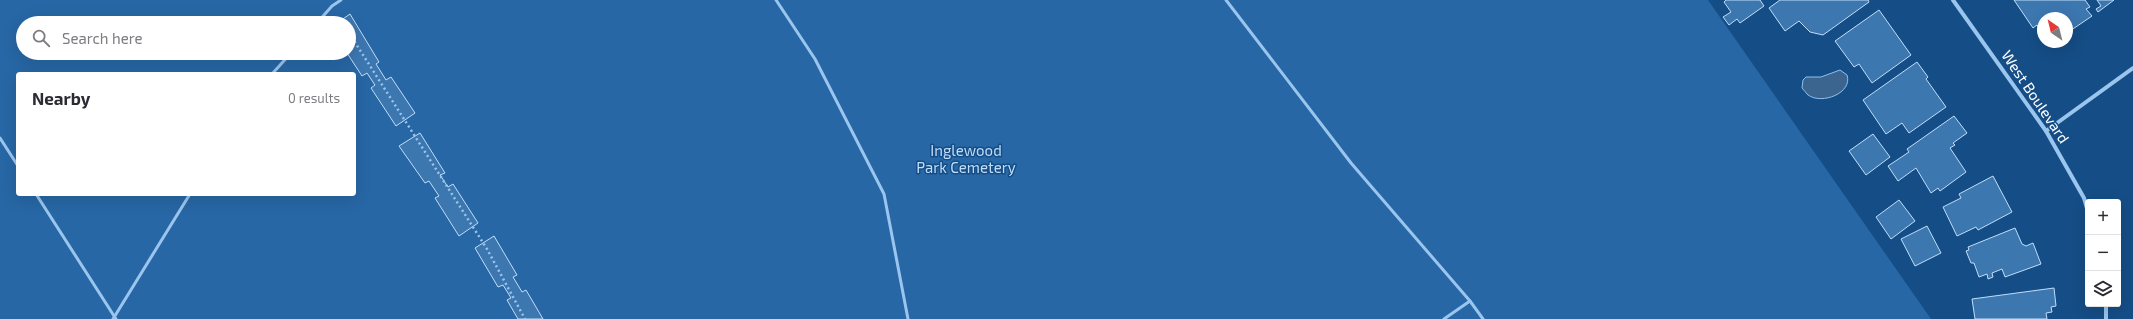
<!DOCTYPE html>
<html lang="en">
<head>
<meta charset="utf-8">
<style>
  :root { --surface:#fff; --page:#f7f7f7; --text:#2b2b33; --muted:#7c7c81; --line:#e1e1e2 }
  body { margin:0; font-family:"Exo 2",sans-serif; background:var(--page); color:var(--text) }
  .controls { position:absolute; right:12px; bottom:12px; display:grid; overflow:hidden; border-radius:4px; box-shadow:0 4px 16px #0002 }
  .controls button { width:36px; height:36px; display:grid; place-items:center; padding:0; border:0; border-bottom:1px solid var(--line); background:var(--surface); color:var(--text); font:20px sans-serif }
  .compass { position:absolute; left:2037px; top:12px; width:36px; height:36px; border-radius:50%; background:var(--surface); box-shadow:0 4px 16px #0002; rotate:325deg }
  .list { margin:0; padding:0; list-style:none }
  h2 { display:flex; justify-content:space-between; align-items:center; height:52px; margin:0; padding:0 16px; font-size:17px }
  h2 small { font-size:13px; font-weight:400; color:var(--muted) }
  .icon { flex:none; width:22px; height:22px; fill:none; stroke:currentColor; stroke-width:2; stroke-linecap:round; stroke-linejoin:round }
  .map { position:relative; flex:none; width:2133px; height:319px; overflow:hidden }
  .search { position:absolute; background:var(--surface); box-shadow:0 4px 16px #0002; left:16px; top:16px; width:340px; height:44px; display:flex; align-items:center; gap:10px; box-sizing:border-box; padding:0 14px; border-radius:22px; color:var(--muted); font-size:15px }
  .panel { position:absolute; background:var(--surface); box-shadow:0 4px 16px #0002; left:16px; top:72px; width:340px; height:124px; border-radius:4px }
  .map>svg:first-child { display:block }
  .green { fill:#2767a5; fill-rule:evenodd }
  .water { fill:#3b658f; stroke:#8cc1f1 }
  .building { fill:#3d77b0; stroke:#c0defa }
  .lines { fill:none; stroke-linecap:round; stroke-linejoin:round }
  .path { stroke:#9ac5ee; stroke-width:2.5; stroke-dasharray:2 3; stroke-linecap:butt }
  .service { stroke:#9ac5ee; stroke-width:3 }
  .minor { stroke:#9ac5ee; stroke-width:4 }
  .labels { text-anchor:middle; stroke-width:3; stroke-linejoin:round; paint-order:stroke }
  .street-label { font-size:15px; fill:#fff; stroke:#154d86 }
  .park-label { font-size:15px; fill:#c0defa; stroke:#154d86 }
</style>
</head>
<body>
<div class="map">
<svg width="2133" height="319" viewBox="0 0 2133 319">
  <rect width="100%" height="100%" fill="#154d86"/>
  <path class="green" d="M0,0H1708L1931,319H0ZM23,23H349V53H23ZM18,74H354V194H18Z"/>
  <path class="water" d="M1840,70L1847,75C1853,93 1822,105 1808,95C1806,93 1804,90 1802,88L1803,80L1806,77H1821Z"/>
  <g class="building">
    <path d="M1726,0H1760L1764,6L1740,23L1737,19L1729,25L1723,17L1731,12L1724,2Z"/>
    <path d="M1780,0H1868L1869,2L1823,35L1810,32L1799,21L1785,31L1769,8Z"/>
    <path d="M2014,0H2085L2090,7L2086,9L2092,16L2067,33V18H2043V25L2039,28L2037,25L2033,28Z"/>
    <path d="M2097,0H2114L2098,12L2096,9L2101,6Z"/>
    <path d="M1879,10L1911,55L1872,83L1859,64L1854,67L1835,41Z"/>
    <path d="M350,14L379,62L376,64L386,80L391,77L415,113L396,126L371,88L375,85L367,73L362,76L347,53H349V23H337Z"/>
    <path d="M1917,62L1928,77L1926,79L1946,107L1909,133L1902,123L1886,134L1863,100Z"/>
    <path d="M1954,116L1967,133L1953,143L1955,145L1950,148L1966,172L1940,191L1938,188L1931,193L1916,168L1898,181L1888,166L1909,152L1907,149Z"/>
    <path d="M420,133L445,173L440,175L448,187L453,184L478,223L459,236L435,198L439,196L429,181L425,183L399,146Z"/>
    <path d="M1873,134L1890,157L1866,175L1849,151Z"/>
    <path d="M1993,176L2012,212L1978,230L1976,227L1957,236L1943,207L1961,198L1959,194Z"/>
    <path d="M1899,200L1915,221L1891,239L1876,217Z"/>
    <path d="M1927,226L1941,253L1915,266L1901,239Z"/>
    <path d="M2015,228L2022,244L2026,246L2033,243L2041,264L2005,277L2002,269L1992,273L1993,277L1988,279L1987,274L1979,277L1974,263H1971L1966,251L1969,250L1968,247Z"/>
    <path d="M494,236L517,275L513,277L522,292L526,290L543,319H518L507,300L511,298L503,285L498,287L475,248Z"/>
    <path d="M2054,288L2056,306L2051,307L2052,312L2046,313L2047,319H1975L1972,299Z"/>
  </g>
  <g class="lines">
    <path class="path" d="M349,33L487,249L525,319"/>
    <g class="service">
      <path d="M776,0L815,59L884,194L908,319"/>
      <path d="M1226,0L1351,163L1470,301L1483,319"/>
      <path d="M317,23L332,6L341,0"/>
      <path d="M272,74L291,53"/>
      <path d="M0,138L18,166"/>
      <path d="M36,194L116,319"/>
      <path d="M113,319L190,194"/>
      <path d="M1444,319L1470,301"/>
    </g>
    <g class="minor">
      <path d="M1953,0L2046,131L2084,198L2088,212"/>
      <path d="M2046,131L2133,68"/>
      <path d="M2106,304V319"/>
    </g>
  </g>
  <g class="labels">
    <g class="street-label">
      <text transform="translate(2035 97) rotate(56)" y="5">West Boulevard</text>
    </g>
    <g class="park-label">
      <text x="966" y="156">Inglewood<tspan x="966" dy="17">Park Cemetery</tspan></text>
    </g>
  </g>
</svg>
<div class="controls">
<button>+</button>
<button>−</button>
<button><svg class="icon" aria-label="layers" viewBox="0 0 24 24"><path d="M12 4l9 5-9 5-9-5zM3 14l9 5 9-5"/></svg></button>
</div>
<svg class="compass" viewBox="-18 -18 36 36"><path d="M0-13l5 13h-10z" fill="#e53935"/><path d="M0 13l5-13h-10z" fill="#7c7c81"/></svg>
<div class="search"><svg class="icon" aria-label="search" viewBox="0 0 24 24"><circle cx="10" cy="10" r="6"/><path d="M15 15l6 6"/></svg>Search here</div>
<section class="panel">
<h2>Nearby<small>0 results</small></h2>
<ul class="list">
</ul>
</section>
</div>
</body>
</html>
